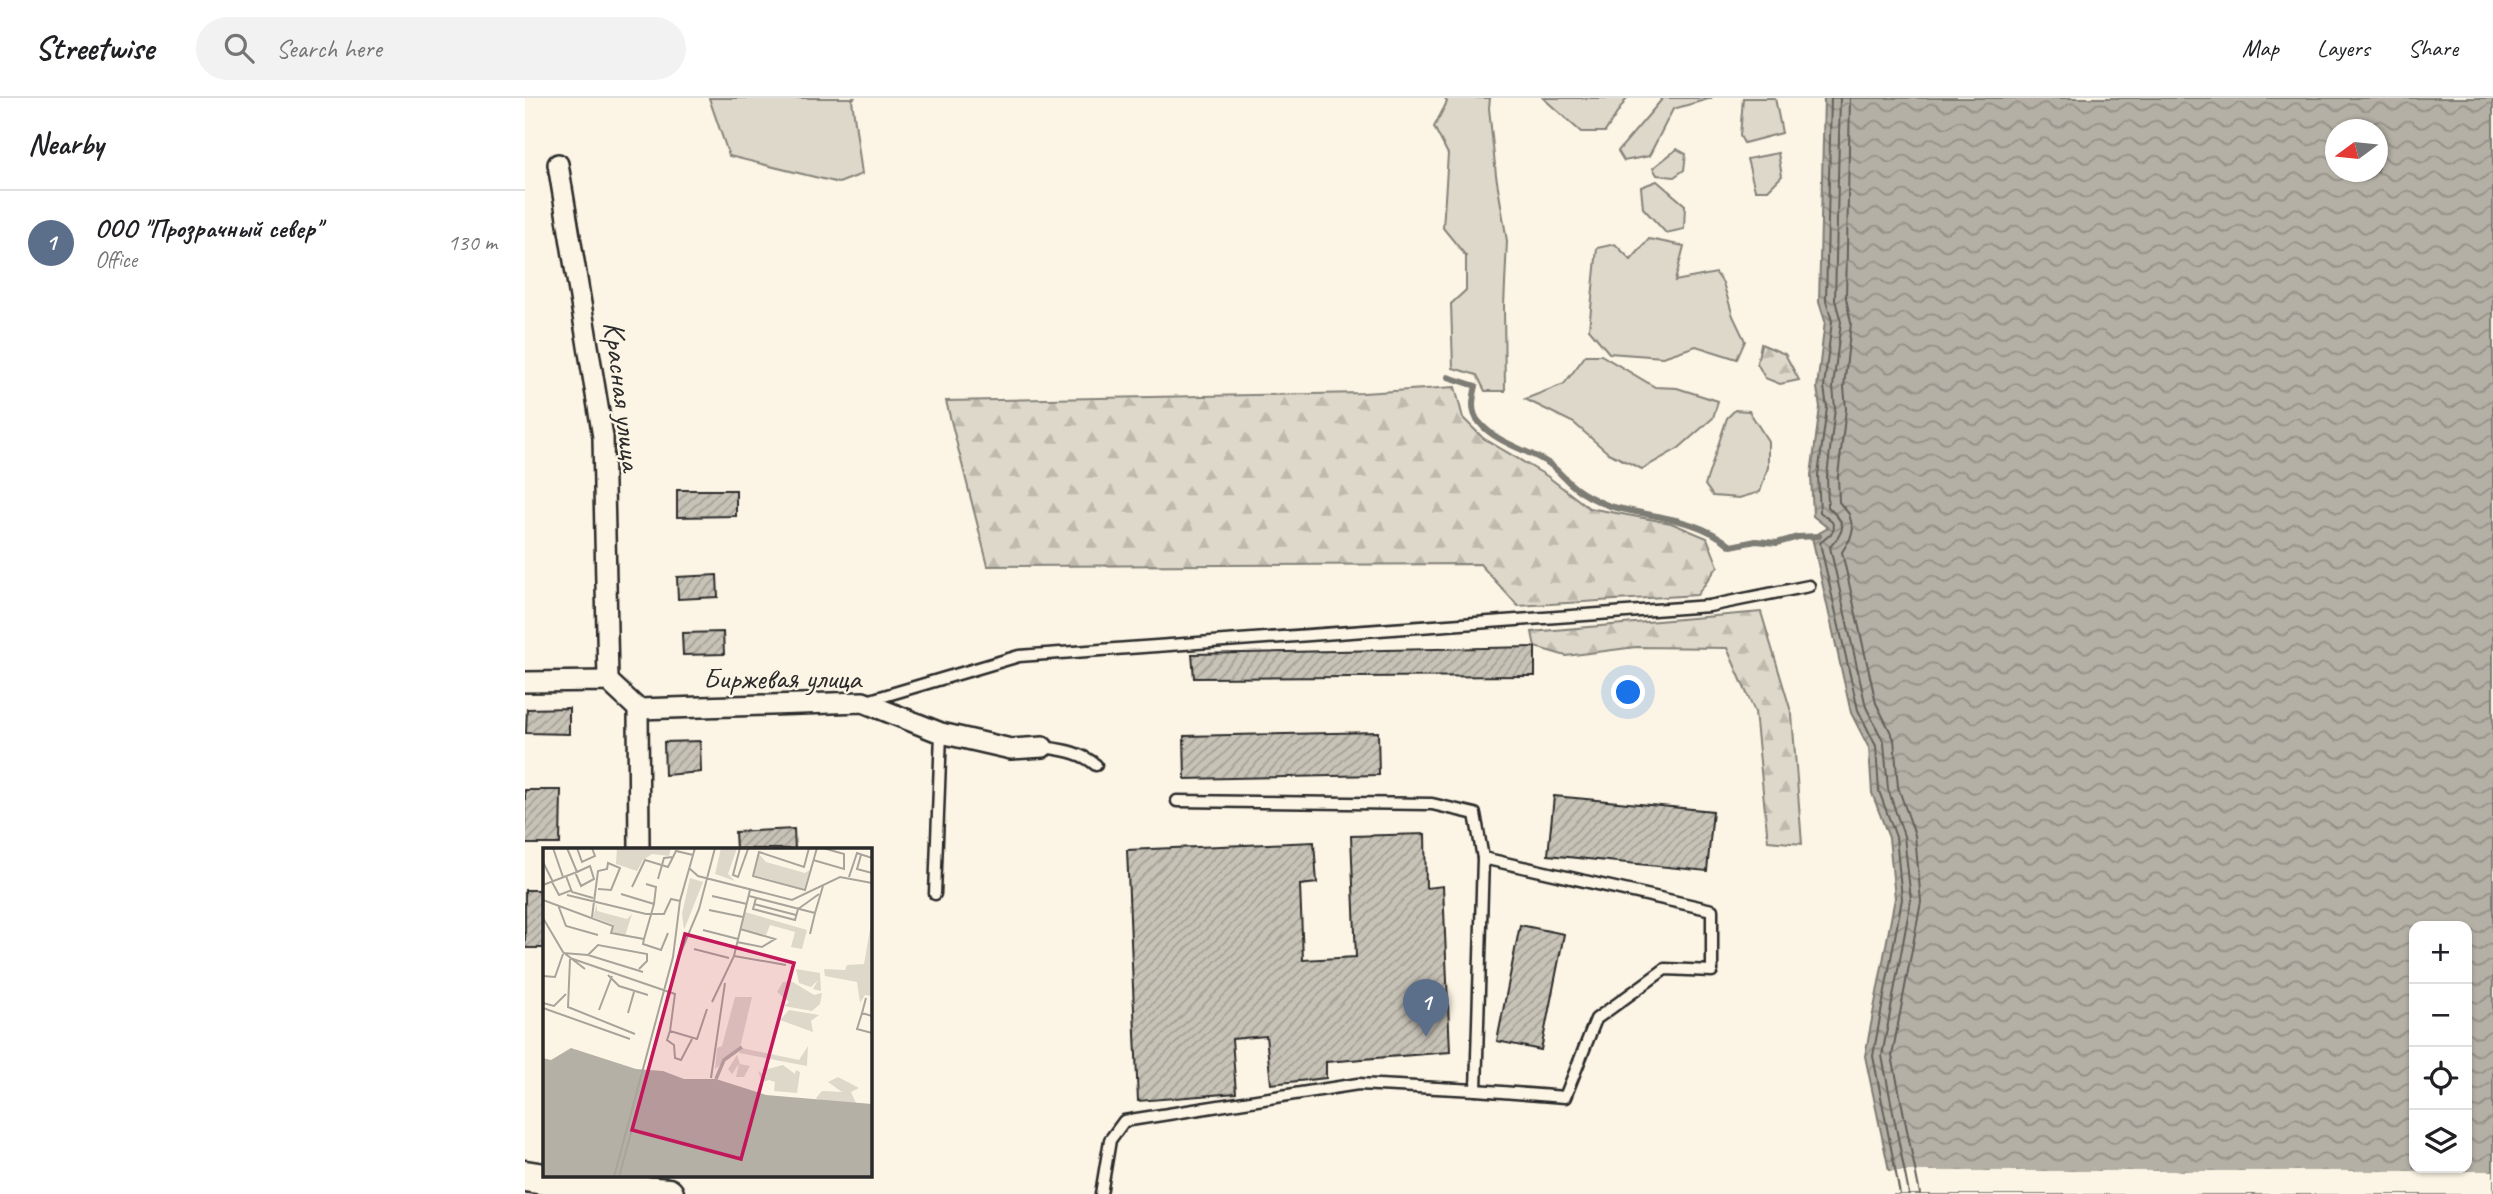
<!DOCTYPE html>
<html lang="en">
<head>
<meta charset="utf-8">
<style>
  :root { --surface:#fff; --page:#f2f2f2; --text:#202124; --muted:#757577; --line:#e0e0e0; --accent:#d1495b }
  body { margin:0; font-family:Caveat,sans-serif; background:var(--page); color:var(--text) }
  .controls { position:absolute; right:21px; bottom:21px; display:grid; overflow:hidden; border-radius:14px; box-shadow:0 2px 5px #0004 }
  .controls button { width:63px; height:63px; display:grid; place-items:center; padding:0; border:0; border-bottom:2px solid var(--line); background:var(--surface); color:var(--text); font:35px sans-serif }
  .compass { position:absolute; left:1800px; top:21px; width:63px; height:63px; border-radius:50%; background:var(--surface); box-shadow:0 2px 5px #0004; rotate:255deg }
  .you { position:absolute; left:1104px; top:595px; width:24px; height:24px; margin:-18px; border:5px solid #fff; border-radius:50%; background:#1a73e8; box-shadow:0 0 0 10px #1a73e833 }
  .badge { display:grid; place-items:center; width:46px; height:46px; border-radius:50%; background:var(--accent); color:#fff; font-size:23px; font-weight:700 }
  .pin { position:absolute; translate:-50% -58px; filter:drop-shadow(0 2px 4px #0008) }
  .pin::after { content:''; position:absolute; top:37px; width:24px; height:21px; background:inherit; clip-path:polygon(0 0,100% 0,50% 100%) }
  .list { margin:0; padding:0; list-style:none }
  h2 { display:flex; justify-content:space-between; align-items:center; height:91px; margin:0; padding:0 28px; font-size:30px }
  h2 small { font-size:23px; font-weight:400; color:var(--muted) }
  .list li { display:grid; grid-template-columns:46px 1fr auto; gap:21px; align-items:center; box-sizing:border-box; height:105px; padding:0 28px; border-top:2px solid var(--line) }
  .list b { display:block; font-size:26px; white-space:nowrap }
  .list p { margin:0; font-size:23px; white-space:nowrap; color:var(--muted) }
  .list em { font-size:23px; font-style:normal; color:var(--muted) }
  .icon { flex:none; width:38px; height:38px; fill:none; stroke:currentColor; stroke-width:2; stroke-linecap:round; stroke-linejoin:round }
  .map { position:relative; flex:none; width:1968px; height:1096px; overflow:hidden }
  header { display:flex; align-items:center; gap:42px; box-sizing:border-box; height:98px; padding:0 35px; background:var(--surface); border-bottom:2px solid var(--line) }
  header strong { font-size:33px }
  nav { display:flex; gap:38px; margin-inline-start:auto; font-size:24px }
  .search { width:490px; height:63px; background:var(--page); display:flex; align-items:center; gap:18px; box-sizing:border-box; padding:0 24px; border-radius:38px; color:var(--muted); font-size:26px }
  main { display:flex }
  aside { flex:1; background:var(--surface) }
  .map>svg:first-child { display:block }
  .grass { fill:#ded8ca; stroke:#84827a; stroke-width:2 }
  .forest { fill:url(#forest-firs); stroke:#84827a; stroke-width:2 }
  .water { fill:url(#water-waves); stroke:#7d7b74; stroke-width:2; fill-rule:evenodd }
  .pier { fill:#fcf5e5 }
  .lines { fill:none; stroke-linecap:round; stroke-linejoin:round }
  .shore { stroke:#62605c; stroke-width:2 }
  .stream { stroke:#7d7b74; stroke-width:6 }
  .building { fill:url(#building-hatch); stroke:#2b2b2b; stroke-width:2 }
  .service-casing { stroke:#2b2b2b; stroke-width:15 }
  .minor-casing { stroke:#2b2b2b; stroke-width:24 }
  .primary-casing { stroke:#2b2b2b; stroke-width:35 }
  .service { stroke:#fcf5e5; stroke-width:10 }
  .minor { stroke:#fcf5e5; stroke-width:19 }
  .primary { stroke:#fcf5e5; stroke-width:30 }
  .labels { text-anchor:middle; stroke-width:5; stroke-linejoin:round; paint-order:stroke }
  .street-label { font-size:30px; fill:#2b2b2b; stroke:#fcf5e5 }
  .inset-river { fill:none; stroke:#b4b0a5; stroke-width:3.5 }
  .inset-road { fill:none; stroke:#a8a49b; stroke-width:2 }
  .view { fill:#c2185b; fill-opacity:0.15; stroke:#c2185b; stroke-width:3.5 }
  .inset-edge { fill:none; stroke:#2b2b2b; stroke-width:3.5 }
</style>
</head>
<body>
<header>
<strong>Streetwise</strong>
<div class="search"><svg class="icon" aria-label="search" viewBox="0 0 24 24"><circle cx="10" cy="10" r="6"/><path d="M15 15l6 6"/></svg>Search here</div>
<nav><a>Map</a><a>Layers</a><a>Share</a></nav>
</header>
<main>
<aside>
<h2>Nearby<small></small></h2>
<ul class="list">
<li><span class="badge" style="background:#5c6f8a">1</span><div><b>ООО &quot;Прозрачный север&quot;</b><p>Office</p></div><em>130 m</em></li>
</ul>
</aside>
<div class="map">
<svg width="1968" height="1096" viewBox="0 0 1968 1096">
  <defs>
    <pattern id="forest-firs" width="22" height="20" patternUnits="userSpaceOnUse" patternTransform="scale(1.75)"><rect width="22" height="20" fill="#ded8ca"/><path d="M5 1l3.5 6h-7zM16 11l3.5 6h-7z" fill="#bfbaae"/></pattern>
    <pattern id="water-waves" width="16" height="10" patternUnits="userSpaceOnUse" patternTransform="scale(1.75)"><rect width="16" height="10" fill="#b4b0a5"/><path d="M0 5q4-4 8 0t8 0" fill="none" stroke="#938f87"/></pattern>
    <pattern id="building-hatch" width="6" height="6" patternUnits="userSpaceOnUse" patternTransform="scale(1.75)"><rect width="6" height="6" fill="#c8c3b7"/><path d="M-1 1l2-2M0 6l6-6M5 7l2-2" fill="none" stroke="#a39f95"/></pattern>
  </defs>
  <rect width="100%" height="100%" fill="#fcf5e5"/>
  <filter id="ink" filterUnits="userSpaceOnUse"><feTurbulence type="fractalNoise" baseFrequency=".0143" numOctaves="2"/><feDisplacementMap in="SourceGraphic" scale="14" xChannelSelector="R" yChannelSelector="G"/><feConvolveMatrix kernelMatrix="1 2 1 2 8 2 1 2 1" color-interpolation-filters="sRGB"/></filter>
  <g filter="url(#ink)">
    <g class="grass">
      <path d="M184,0H329L327,2L337,76L314,85L204,58Z"/>
      <path d="M920,0H965L964,10L971,77L982,143L979,208L980,293H960L952,277L928,270L926,206L941,192V158L918,130L923,56L909,29L922,4Z"/>
      <path d="M1018,0H1102L1080,34H1056Z"/>
      <path d="M1138,0H1187L1148,11L1124,58L1099,63L1093,53Z"/>
      <path d="M1218,0H1250L1257,35L1219,45L1215,38Z"/>
      <path d="M1152,51L1161,56L1159,72L1149,79L1132,77L1128,70Z"/>
      <path d="M1253,55L1257,78L1243,92H1230L1222,61Z"/>
      <path d="M1132,83L1160,107L1159,131L1141,135L1118,110L1116,89Z"/>
      <path d="M1124,141L1159,148L1150,183L1191,175L1198,185L1208,218L1220,243L1212,261L1171,248L1138,259L1084,255L1064,231L1072,150L1090,146L1106,162Z"/>
      <path d="M1061,257H1076L1130,289L1152,290L1193,303L1188,320L1154,350L1117,371L1083,355L1049,325L1000,301L1039,286Z"/>
      <path d="M1210,312L1224,313L1243,343V369L1235,394L1214,400L1188,398L1180,387L1202,320Z"/>
    </g>
    <g class="forest">
      <path d="M1236,246L1260,256L1274,282L1255,286L1240,280L1232,265Z"/>
      <path d="M930,289L938,320L958,340L1022,378L1064,410L1146,425L1182,440L1193,468L1172,497L993,508L955,466L463,468L421,303L838,295Z"/>
      <path d="M1236,514L1267,617L1277,746L1243,743L1230,614L1202,550L1111,549L1041,558L1010,549L1007,534Z"/>
    </g>
    <path class="water" d="M1299,0H1968V1096H1369L1340,958L1370,800L1364,740L1347,695L1344,650L1326,615L1287,439L1303,430L1288,418L1286,377L1295,309L1292,290L1300,223L1294,204ZM1811,32H1853V74H1811ZM1889,828H1942V1070H1889Z"/>
    <path class="pier" d="M1361,1073H1968V1096H1365Z"/>
    <g class="lines">
      <g class="shore">
        <path d="M1306,0L1301,203L1307,223L1299,289L1302,310L1293,377L1295,414L1307,424L1309,430L1307,435L1295,445L1333,612L1351,648L1354,693L1371,739L1377,801L1348,958L1375,1096"/>
        <path d="M1315,0L1310,202L1316,224L1308,289L1310,310L1302,378L1303,409C1322,427 1321,430 1305,449L1341,609L1359,645L1363,691L1379,738L1386,802L1357,958L1384,1096"/>
        <path d="M1325,0L1321,200L1326,225L1319,289L1321,311L1313,378L1314,404L1324,416L1328,431L1325,441L1317,454L1351,605L1369,641L1373,689L1390,737L1396,804L1367,958L1395,1096"/>
      </g>
      <path class="stream" d="M923,279L951,288C948,300 945,314 954,324C971,345 1001,351 1023,365C1032,371 1039,380 1047,387C1056,395 1073,404 1085,408C1124,419 1173,419 1206,448L1231,443L1252,445L1273,439L1294,438"/>
    </g>
    <g class="building">
      <path d="M152,392H211V418L152,419Z"/>
      <path d="M192,477L193,499L153,501L152,479Z"/>
      <path d="M198,534L199,556L158,557L157,535Z"/>
      <path d="M1010,549V578L669,580L667,556Z"/>
      <path d="M44,610V636L1,635L2,611Z"/>
      <path d="M853,634L854,677L660,681L659,638Z"/>
      <path d="M175,643L176,674L140,677L139,644Z"/>
      <path d="M0,692H36L35,746H0Z"/>
      <path d="M1029,698L1188,713L1182,773L1023,757Z"/>
      <path d="M269,731L270,751H211L210,734Z"/>
      <path d="M900,736L901,790L918,788L925,954L801,964V980L746,986L741,938L707,941L711,995L613,1003L602,752L789,744L792,785L775,787L778,862L831,859L826,738Z"/>
      <rect x="0" y="792" width="19" height="58"/>
      <path d="M995,827L1039,836L1016,952L972,943Z"/>
    </g>
    <g class="lines">
      <g class="service-casing">
        <g id="service">
          <path d="M342,603L494,558L1184,508L1284,488"/>
          <path d="M518,649C538,652 556,654 571,667"/>
          <path d="M410,796L416,635"/>
          <path d="M951,992L1040,999L1071,921L1140,871L1187,873V812L958,760"/>
          <path d="M576,1096L585,1042L599,1023L833,986L951,992L958,760L950,716L907,706L652,703"/>
        </g>
      </g>
      <g class="minor-casing">
        <g id="minor">
          <path d="M33,66L78,339L83,583"/>
          <path d="M0,584L83,583L113,611L338,604L416,635L486,651L518,649"/>
          <path d="M113,611L114,751"/>
        </g>
      </g>
      <g class="primary-casing">
        <path id="primary" d="M0,1078L81,1091L143,1096"/>
      </g>
      <use href="#service" class="service"/>
      <use href="#minor" class="minor"/>
      <use href="#primary" class="primary"/>
    </g>
  </g>
  <g class="labels">
    <g class="street-label">
      <text transform="translate(98 298) rotate(83)" y="10">Красная улица</text>
      <text x="257" y="590">Биржевая улица</text>
    </g>
  </g>
  <g transform="translate(18 750)">
    <rect width="329" height="329" fill="#fcf5e5"/>
    <path d="M178,0H194L185,26L192,33L172,26ZM216,6L223,14L262,25L267,22L261,41L211,27ZM54,56V63L84,71L89,66L82,88L69,84L71,77L50,69ZM202,64L264,82L259,101L248,99L252,84L227,77L223,87L197,81ZM253,121L277,125L278,143L270,141L275,132L268,139L256,135ZM248,133L271,147L279,145L277,156L269,163L241,158L246,154L234,144L240,134ZM246,162L276,167L268,173L270,184L237,172ZM265,198L264,218L196,205L199,200L256,212ZM194,207L197,216L207,218L201,229H193L196,216L189,226L185,221ZM224,216L225,221L240,217L252,226L253,222L257,224L254,245L231,243L232,234L226,232L219,234L215,223L224,229L219,222ZM295,229L316,240L308,244L313,255H279L273,250L279,243L299,244L285,234Z" fill="#ded8ca"/>
    <path d="M329,70V148L322,147L317,155L314,134L282,128L281,121L302,122L304,117L321,116ZM192,149H209L197,200L172,221L174,200L179,198Z" fill="#ded8ca"/>
    <path d="M74,0H128L126,8L109,6L100,12L94,23L73,16ZM147,30L160,34L141,82L139,66Z" fill="#ded8ca"/>
    <path d="M28,200L93,221L120,223L141,231H173L223,247L329,256V329H0V210L8,212Z" fill="#b4b0a5"/>
    <path class="inset-river" d="M173,231L181,212L199,199"/>
    <path class="inset-road" d="M10,0L20,29M34,0L39,14L52,8L49,0M197,0L190,27L195,29L205,1M266,0L261,19L216,4L210,28L262,42L274,0M318,7L314,21L329,25M270,12L301,21V6L280,0M0,14L10,34M146,20L155,28L249,52L297,29L329,35M32,24L38,38L51,31L47,18L34,24M23,28L29,44L50,50M306,29L314,5L329,10M115,31L121,10L130,9M9,34L16,47L29,42M103,36L113,39L111,56M0,37L34,24L24,0M89,39L102,12L125,19L133,3L150,7M24,47L103,66H121L128,51L137,53M169,48L204,56M206,48L272,65L280,38M213,50L210,61L252,72L255,61L276,46M0,52L70,78L68,85L101,91L111,56L78,46M211,56L253,67M15,57L23,78L55,87M166,62L200,69M49,69L55,23L64,21L65,15L77,20L68,42L55,41M0,70L20,104L42,121M160,82L195,91M267,86L272,65M101,91L100,96L118,102L125,85M194,94L219,99L232,91L197,81M151,101L186,110M20,105L45,107L100,124M45,107L55,97L104,106V113L96,121M191,108L243,117M27,110L132,146L127,183L154,191L164,161M27,111L25,159L92,186M65,127L76,138L105,147M0,128L12,129L20,106M323,150L319,165L329,168M169,154L191,108L207,42M0,155L11,158L23,146M0,160L87,191M56,162L69,128M85,165L91,144M319,165L314,181L329,185M127,183L124,192L131,197L132,210L138,212L149,191M168,230L182,135M71,329L130,109L137,53L152,0M76,329L135,111L156,61L172,0"/>
    <path class="view" d="M142,86L251,115L198,311L89,282Z"/>
    <rect width="329" height="329" class="inset-edge"/>
  </g>
</svg>
<div class="controls">
<button>+</button>
<button>−</button>
<button><svg class="icon" aria-label="locate" viewBox="0 0 24 24"><circle cx="12" cy="12" r="6"/><path d="M12 2v4M12 18v4M2 12h4M18 12h4"/></svg></button>
<button><svg class="icon" aria-label="layers" viewBox="0 0 24 24"><path d="M12 4l9 5-9 5-9-5zM3 14l9 5 9-5"/></svg></button>
</div>
<svg class="compass" viewBox="-18 -18 36 36"><path d="M0-13l5 13h-10z" fill="#e53935"/><path d="M0 13l5-13h-10z" fill="#757577"/></svg>
<div class="you"></div>
<div class="pin badge" style="left:901px;top:939px;background:#5c6f8a">1</div>
</div>
</main>
</body>
</html>
